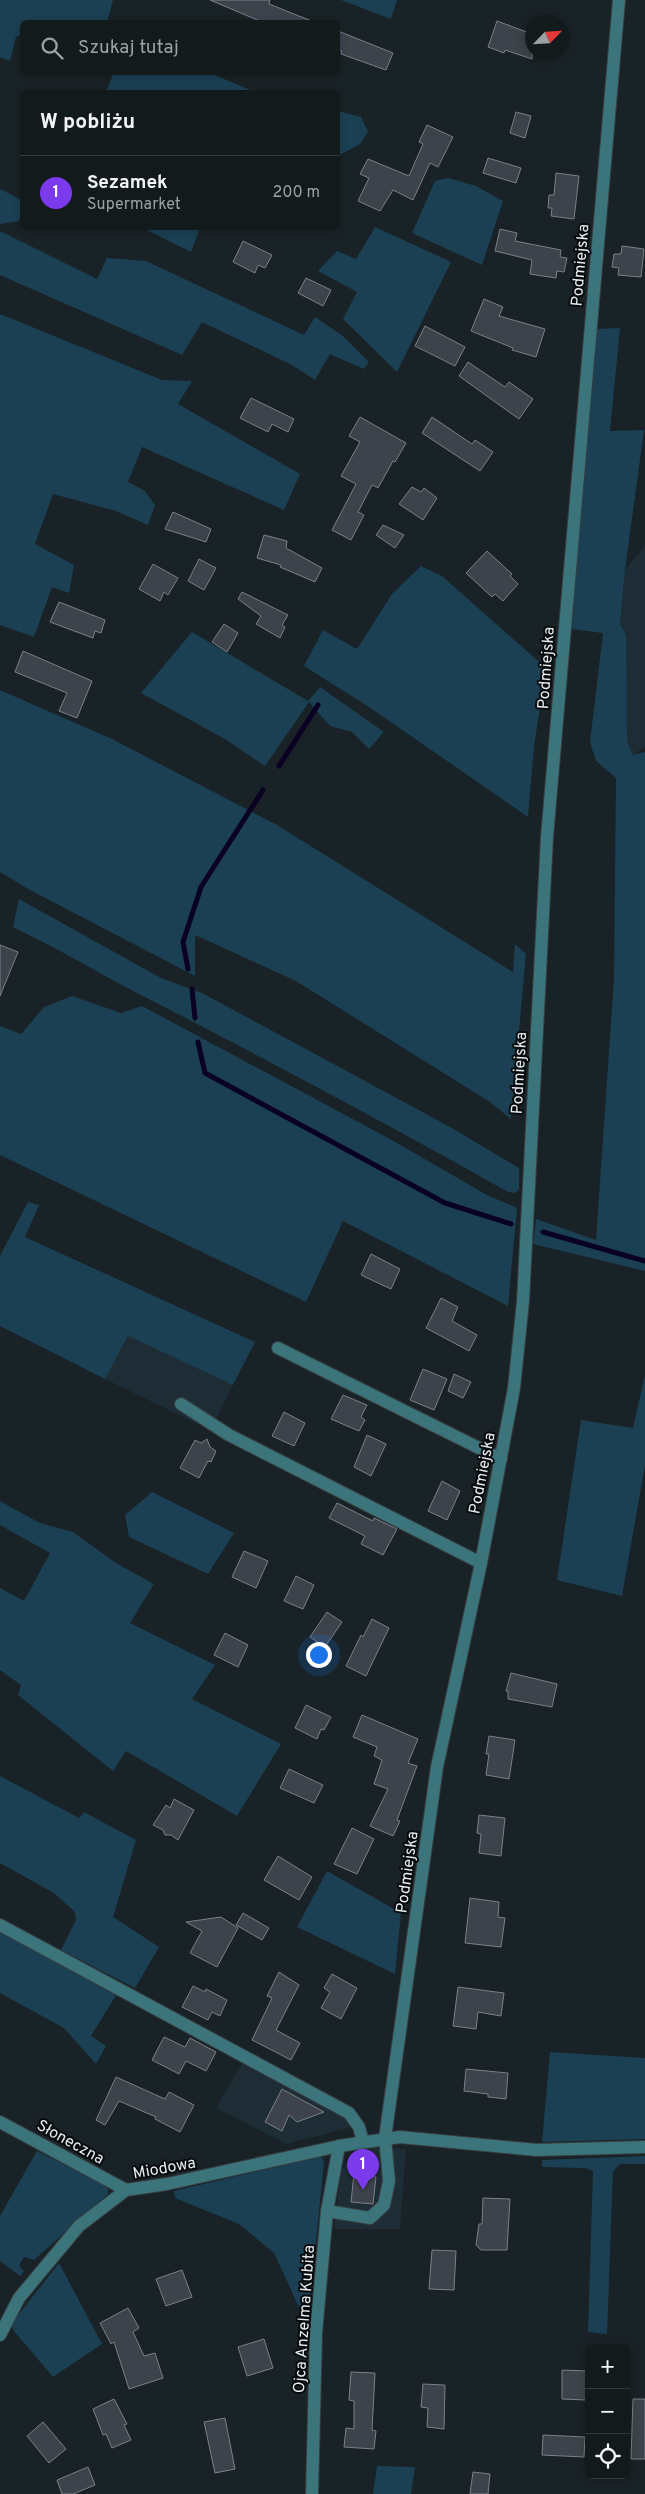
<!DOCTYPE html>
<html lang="pl">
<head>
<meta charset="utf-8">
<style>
  :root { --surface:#131a1c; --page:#202729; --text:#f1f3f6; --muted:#9da1a3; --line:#32383b; --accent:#7c3aed }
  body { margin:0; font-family:Overpass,sans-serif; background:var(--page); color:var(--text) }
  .controls { position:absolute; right:15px; bottom:15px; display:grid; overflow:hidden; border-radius:8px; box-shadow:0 2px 8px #0003 }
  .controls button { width:45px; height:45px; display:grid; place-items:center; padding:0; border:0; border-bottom:1px solid var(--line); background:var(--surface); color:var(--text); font:25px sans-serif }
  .compass { position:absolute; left:525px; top:15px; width:45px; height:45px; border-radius:50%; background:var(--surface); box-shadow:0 2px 8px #0003; rotate:65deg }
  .you { position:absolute; left:318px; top:1654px; width:18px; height:18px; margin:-12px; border:4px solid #fff; border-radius:50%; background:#1a73e8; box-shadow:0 0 0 8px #1a73e833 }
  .badge { display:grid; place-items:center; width:32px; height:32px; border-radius:50%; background:var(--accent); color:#fff; font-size:16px; font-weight:700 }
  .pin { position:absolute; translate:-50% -41px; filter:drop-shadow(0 1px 2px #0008) }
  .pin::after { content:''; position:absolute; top:26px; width:18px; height:15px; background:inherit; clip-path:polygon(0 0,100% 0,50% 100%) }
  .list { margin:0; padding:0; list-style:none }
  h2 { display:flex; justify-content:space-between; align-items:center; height:65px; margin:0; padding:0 20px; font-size:21px }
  h2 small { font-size:16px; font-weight:400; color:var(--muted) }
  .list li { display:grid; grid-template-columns:32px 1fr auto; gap:15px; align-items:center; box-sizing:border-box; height:75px; padding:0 20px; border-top:1px solid var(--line) }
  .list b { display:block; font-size:19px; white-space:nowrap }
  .list p { margin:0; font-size:16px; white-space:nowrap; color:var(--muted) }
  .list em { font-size:16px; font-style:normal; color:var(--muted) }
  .icon { flex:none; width:28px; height:28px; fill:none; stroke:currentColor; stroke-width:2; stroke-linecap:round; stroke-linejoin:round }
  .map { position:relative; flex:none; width:645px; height:2494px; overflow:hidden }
  .search { position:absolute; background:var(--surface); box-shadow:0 2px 8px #0003; left:20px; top:20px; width:320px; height:55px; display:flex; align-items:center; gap:12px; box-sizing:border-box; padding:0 18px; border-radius:8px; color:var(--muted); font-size:19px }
  .panel { position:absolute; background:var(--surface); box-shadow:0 2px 8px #0003; left:20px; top:90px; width:320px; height:140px; border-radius:8px }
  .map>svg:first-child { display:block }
  .built { fill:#1e2d35 }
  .green { fill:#1b4053 }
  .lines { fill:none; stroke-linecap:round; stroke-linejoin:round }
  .stream { stroke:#0a0023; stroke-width:5 }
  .building { fill:#3e434b; stroke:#7b8089 }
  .minor-casing { stroke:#363e42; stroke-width:14 }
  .minor { stroke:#3b747a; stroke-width:12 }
  .labels { text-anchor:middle; stroke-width:4; stroke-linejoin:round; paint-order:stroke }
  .street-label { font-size:16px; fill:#e6ecef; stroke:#070b0d }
</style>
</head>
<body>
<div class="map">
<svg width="645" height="2494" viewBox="0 0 645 2494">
  <rect width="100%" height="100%" fill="#192226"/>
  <g class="built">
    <path d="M645,546V746L632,756L627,740L620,624L625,570Z"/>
    <path d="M128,1336L233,1385L210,1430L105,1379Z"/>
    <path d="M244,2060L346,2115L353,2127L286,2144L216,2108Z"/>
    <path d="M376,2147L406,2149L400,2229H334L341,2170L352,2157Z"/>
  </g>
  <g class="green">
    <path d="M0,0H113L107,22H22V34L16,37L10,61L0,57Z"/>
    <path d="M341,0H397L391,19Z"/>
    <path d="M114,72L210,73L255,92H106Z"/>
    <path d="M338,111L361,117L368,132L360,144L338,156Z"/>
    <path d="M448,178L476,186L503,201L482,265L412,233L435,181Z"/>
    <path d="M0,189L22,200V212L19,221L0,224Z"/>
    <path d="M375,227L451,262L397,372L343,319L357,292L318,271L337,251L356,259Z"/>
    <path d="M145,228H200L191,252L145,229Z"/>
    <path d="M0,231L97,279L107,258L146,261L304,335L315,317L343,336L369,362L364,369L330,354L315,380L292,365L202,322L182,355L0,275Z"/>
    <path d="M0,314L162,380L192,381L178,404L300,474L284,510L142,447L128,482L145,491L155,505L148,525L116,511L53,494L35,544L74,565L69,593L52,587L34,637L0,625Z"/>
    <path d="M620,328L610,431L644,430L625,570L620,624L626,635L627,740L632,755L645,752V1271L533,1244L536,1219L596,1240L614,979L616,778L596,761L590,742L603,633L571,629L595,329Z"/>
    <path d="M421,566L442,576L546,668L534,746L528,817L369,707L304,666L323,630L357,649L392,594Z"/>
    <path d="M192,632L308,701L320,687L384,732L369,749L352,732L330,726L309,702L265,766L225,739L141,693Z"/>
    <path d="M0,690L112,739L277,825L513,972L515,944L526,954L511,1119L490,1102L296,981L195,935V976L30,890L0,872Z"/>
    <path d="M19,899L161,978L202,993L452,1128L519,1168V1189L515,1193L508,1192C386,1123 262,1057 137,993C95,971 55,947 13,927Z"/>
    <path d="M72,996L121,1013L142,1006L390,1139L487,1195L517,1208L508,1306L343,1221L306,1302L0,1155V1026L21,1034L44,1007Z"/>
    <path d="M28,1202L39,1205L25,1237L255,1342L233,1385L128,1336L105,1379L0,1326V1256Z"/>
    <path d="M645,1375V1465L622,1596L557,1580L581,1420L633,1428Z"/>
    <path d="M152,1492L234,1533L208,1574L129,1537L125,1515Z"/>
    <path d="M0,1501L40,1523L73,1532L116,1563L154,1584L130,1623L215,1665L192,1699L281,1744L237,1816L126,1751L113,1771L18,1695L21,1685L0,1670V1588L24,1601L50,1553L0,1525Z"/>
    <path d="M0,1776L79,1818L84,1812L136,1840L113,1917L159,1947L135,1988L61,1950L76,1920L75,1912L54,1893L0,1863Z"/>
    <path d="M327,1871L401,1913L395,1974L297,1927Z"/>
    <path d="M0,1930L118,1992L91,2036L106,2046L96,2064L64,2028L0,1993Z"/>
    <path d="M550,2052L645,2058V2139L542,2142Z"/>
    <path d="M37,2151L102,2184L108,2189V2194L34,2260L24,2257L19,2266L24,2271L20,2276L0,2261V2216Z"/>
    <path d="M321,2156L324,2162L309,2310L303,2316L274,2253L239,2224L175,2198L174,2191Z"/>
    <path d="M645,2156V2164H620L613,2171L607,2334L588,2332L593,2171L585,2168L542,2167V2160Z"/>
    <path d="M59,2263L102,2344L53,2377L14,2331L11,2324Z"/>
    <path d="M377,2466L415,2467L411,2494H373Z"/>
  </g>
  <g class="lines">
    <g class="stream">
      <path d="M279,766L318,705"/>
      <path d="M188,969L183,942L201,887L263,790"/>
      <path d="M192,989L195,1018"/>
      <path d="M198,1042L205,1073L445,1203L511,1224"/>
      <path d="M543,1232L645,1261"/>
    </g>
  </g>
  <g class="building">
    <path d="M210,0H270L269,4L314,22H262Z"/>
    <path d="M497,21L532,34V59L505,50L504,53L488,47Z"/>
    <path d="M338,31L393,53L386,70L341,54L342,51L338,49Z"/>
    <path d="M516,112L531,116L525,138L510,133Z"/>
    <path d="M427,125L453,137L438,167L430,163L413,200L393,190L380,211L358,201L369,178L360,174L368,159L409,176L423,144L419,142Z"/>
    <path d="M488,158L521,168L516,183L483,173Z"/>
    <path d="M556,173L579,176L574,219L551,216L552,208H548L549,195H554Z"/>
    <path d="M500,229L517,233L515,241L561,250L560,257L567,258L564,272L557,271L556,278L530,274L532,260L495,251Z"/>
    <path d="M243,241L272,255L265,268L258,265L255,273L233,262Z"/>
    <path d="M622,246L644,249L641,277L618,275L619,268L612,267L614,254H621Z"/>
    <path d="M306,278L331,290L323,306L298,293Z"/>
    <path d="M484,299L503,307L499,316L545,329L536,357L512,350L513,348L471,331Z"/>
    <path d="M425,326L465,347L455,366L415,346Z"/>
    <path d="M468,362L505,387L509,382L533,399L519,419L459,376Z"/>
    <path d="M251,398L294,419L288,432L272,424L268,432L240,418Z"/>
    <path d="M360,417L406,443L395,462L393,461L378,488L372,485L358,512L364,515L351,540L332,530L356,484L341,476L360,442L349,436Z"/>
    <path d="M432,417L472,444L475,440L493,452L480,471L422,433Z"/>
    <path d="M412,487L421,492L424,488L437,498L423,520L399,504Z"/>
    <path d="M173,512L211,529L206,542L165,529Z"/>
    <path d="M383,525L404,535L395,548L376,535Z"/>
    <path d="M264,535L287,541L286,548L322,568L315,582L280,567L281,565L257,558Z"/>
    <path d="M487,551L512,574L510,576L518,584L503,601L495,594L492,597L466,573Z"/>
    <path d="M199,559L216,568L204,590L188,581Z"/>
    <path d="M153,564L178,578L168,595L164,592L160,601L139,589Z"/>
    <path d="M242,592L288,615L282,625L285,627L280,638L256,624L261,616L238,599Z"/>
    <path d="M59,602L105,620L101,633L95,631L93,638L50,622Z"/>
    <path d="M224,624L238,633L227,652L212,642Z"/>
    <path d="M23,651L92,681L77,718L59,711L67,693L15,672Z"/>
    <path d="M0,945L18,952L0,996Z"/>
    <path d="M371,1254L400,1269L391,1289L361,1275Z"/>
    <path d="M441,1298L458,1307L452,1321L477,1335L469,1351L426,1328Z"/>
    <path d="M423,1369L447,1379L434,1410L410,1400Z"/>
    <path d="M454,1374L471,1382L463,1398L448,1391Z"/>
    <path d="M343,1395L367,1405L361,1417L365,1420L359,1431L331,1419Z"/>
    <path d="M284,1412L305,1423L294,1446L272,1436Z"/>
    <path d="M367,1435L386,1444L371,1476L354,1467Z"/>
    <path d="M207,1439L210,1447L216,1451L211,1462L208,1461L199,1478L180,1468L195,1440L201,1443Z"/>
    <path d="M442,1481L460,1491L447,1520L428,1511Z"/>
    <path d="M337,1503L373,1521L374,1518L397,1529L383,1555L361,1544L365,1536L329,1518Z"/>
    <path d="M244,1551L268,1561L256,1588L232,1577Z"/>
    <path d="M296,1576L314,1585L303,1609L284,1601Z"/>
    <path d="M327,1612L342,1622L325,1647L310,1637Z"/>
    <path d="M372,1619L389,1628L366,1676L346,1666L361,1635L363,1637Z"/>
    <path d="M225,1633L248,1645L238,1667L214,1655Z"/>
    <path d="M511,1673L557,1684L552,1707L508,1699V1691H506Z"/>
    <path d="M306,1705L331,1717L324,1730L321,1729L317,1739L295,1728Z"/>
    <path d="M362,1715L418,1739L408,1763L417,1766L397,1820L400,1821L393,1836L370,1826L388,1789L374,1784L382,1760L374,1756L377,1747L353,1737Z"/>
    <path d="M489,1736L515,1740L509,1779L486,1775L489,1754H486Z"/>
    <path d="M289,1769L323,1785L314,1803L280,1788Z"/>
    <path d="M174,1799L194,1810L178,1840L171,1835H165L163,1830L153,1825L166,1805L170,1808Z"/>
    <path d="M479,1815L505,1818L501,1856L479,1853L481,1834L477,1833Z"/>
    <path d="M352,1828L374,1839L357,1874L334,1864Z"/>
    <path d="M278,1856L312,1877L299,1900L264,1880Z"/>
    <path d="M470,1898L499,1902L498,1917L505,1918L501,1947L465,1943Z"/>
    <path d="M243,1913L269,1928L262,1940L236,1925Z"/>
    <path d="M221,1917L238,1928L217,1967L190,1953L202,1931L186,1922Z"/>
    <path d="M279,1972L299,1985L276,2030L300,2043L291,2060L252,2040L272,1998L267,1996Z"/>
    <path d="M332,1974L357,1988L341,2019L321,2008L330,1992L324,1988Z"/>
    <path d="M193,1986L205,1992L206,1989L227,2000L220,2016L212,2012L208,2020L182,2007Z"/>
    <path d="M458,1987L504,1993L501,2016L478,2012L476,2029L453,2026Z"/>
    <path d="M164,2037L185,2047L190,2038L216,2052L206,2071L186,2061L179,2074L152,2060Z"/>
    <path d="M466,2069L508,2073L506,2099L488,2097V2094L464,2091Z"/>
    <path d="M116,2077L165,2099L169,2092L194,2105L180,2132L155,2119L156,2117L119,2101L105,2125L96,2120Z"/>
    <path d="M282,2089L324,2112L297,2122L289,2115L282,2131L265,2122Z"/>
    <path d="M354,2174L376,2177L373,2204L351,2202Z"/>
    <path d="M483,2198L510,2199L507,2250H481L476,2245L479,2224H482Z"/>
    <path d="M432,2250L456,2251L454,2290L429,2289Z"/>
    <path d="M182,2270L192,2297L166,2306L156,2279Z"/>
    <path d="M128,2308L139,2328L133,2332L144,2356L155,2353L163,2378L129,2389L114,2342L111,2344L100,2323Z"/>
    <path d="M264,2339L273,2368L247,2376L238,2347Z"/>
    <path d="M562,2370L587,2371L586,2400L562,2399Z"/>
    <path d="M351,2372L375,2373L372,2430L376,2431L374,2449L344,2447L346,2428L354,2429V2401L349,2400Z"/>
    <path d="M423,2384L445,2385L444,2429L427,2427L428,2408L421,2407Z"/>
    <path d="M114,2399L127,2424L124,2425L131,2440L112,2448L106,2434L103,2435L93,2409Z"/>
    <path d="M633,2399H645V2459H631Z"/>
    <path d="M225,2418L235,2469L215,2473L204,2422Z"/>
    <path d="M43,2422L66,2449L49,2463L27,2436Z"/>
    <path d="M543,2435L585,2437L584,2457L542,2455Z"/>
    <path d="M88,2467L95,2485L73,2494H62L57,2480Z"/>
    <path d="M473,2472L490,2474L488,2494H470Z"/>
  </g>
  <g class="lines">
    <g class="minor-casing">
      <g id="minor">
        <path d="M278,1348L501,1459"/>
        <path d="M181,1404L229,1435L481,1563"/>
        <path d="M0,1925L349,2113L359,2127L363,2142"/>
        <path d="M0,2122L126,2190"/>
        <path d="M327,2211L370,2218L384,2205L389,2181L385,2138L437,1767L481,1563L514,1388L523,1301L547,837L619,0"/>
        <path d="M0,2335L19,2298L79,2226L126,2190L167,2184L339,2146L400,2137L536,2150L645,2147"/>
        <path d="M312,2494L316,2333L327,2211L339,2146"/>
      </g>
    </g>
    <use href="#minor" class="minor"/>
  </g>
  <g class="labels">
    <g class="street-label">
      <text transform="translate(579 265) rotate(-85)" y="6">Podmiejska</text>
      <text transform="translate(545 668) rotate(-86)" y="6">Podmiejska</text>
      <text transform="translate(518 1073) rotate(-87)" y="6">Podmiejska</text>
      <text transform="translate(481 1473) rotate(-79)" y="6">Podmiejska</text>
      <text transform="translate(406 1872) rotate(-82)" y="6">Podmiejska</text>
      <text transform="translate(71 2141) rotate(29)" y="6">Słoneczna</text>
      <text transform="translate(164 2167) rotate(-10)" y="6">Miodowa</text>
      <text transform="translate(303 2319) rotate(-86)" y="6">Ojca Anzelma Kubita</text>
    </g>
  </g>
</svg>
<div class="controls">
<button>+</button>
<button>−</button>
<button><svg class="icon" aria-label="locate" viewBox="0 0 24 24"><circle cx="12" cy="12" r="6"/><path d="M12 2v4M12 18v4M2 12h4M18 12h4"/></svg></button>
</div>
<svg class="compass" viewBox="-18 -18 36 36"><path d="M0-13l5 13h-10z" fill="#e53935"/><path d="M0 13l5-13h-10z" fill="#9da1a3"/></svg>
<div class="you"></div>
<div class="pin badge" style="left:363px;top:2190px">1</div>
<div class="search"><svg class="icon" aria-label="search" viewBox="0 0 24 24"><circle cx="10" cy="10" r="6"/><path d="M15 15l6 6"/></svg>Szukaj tutaj</div>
<section class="panel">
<h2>W pobliżu<small></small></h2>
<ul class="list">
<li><span class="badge">1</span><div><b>Sezamek</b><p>Supermarket</p></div><em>200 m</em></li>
</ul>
</section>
</div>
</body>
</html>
